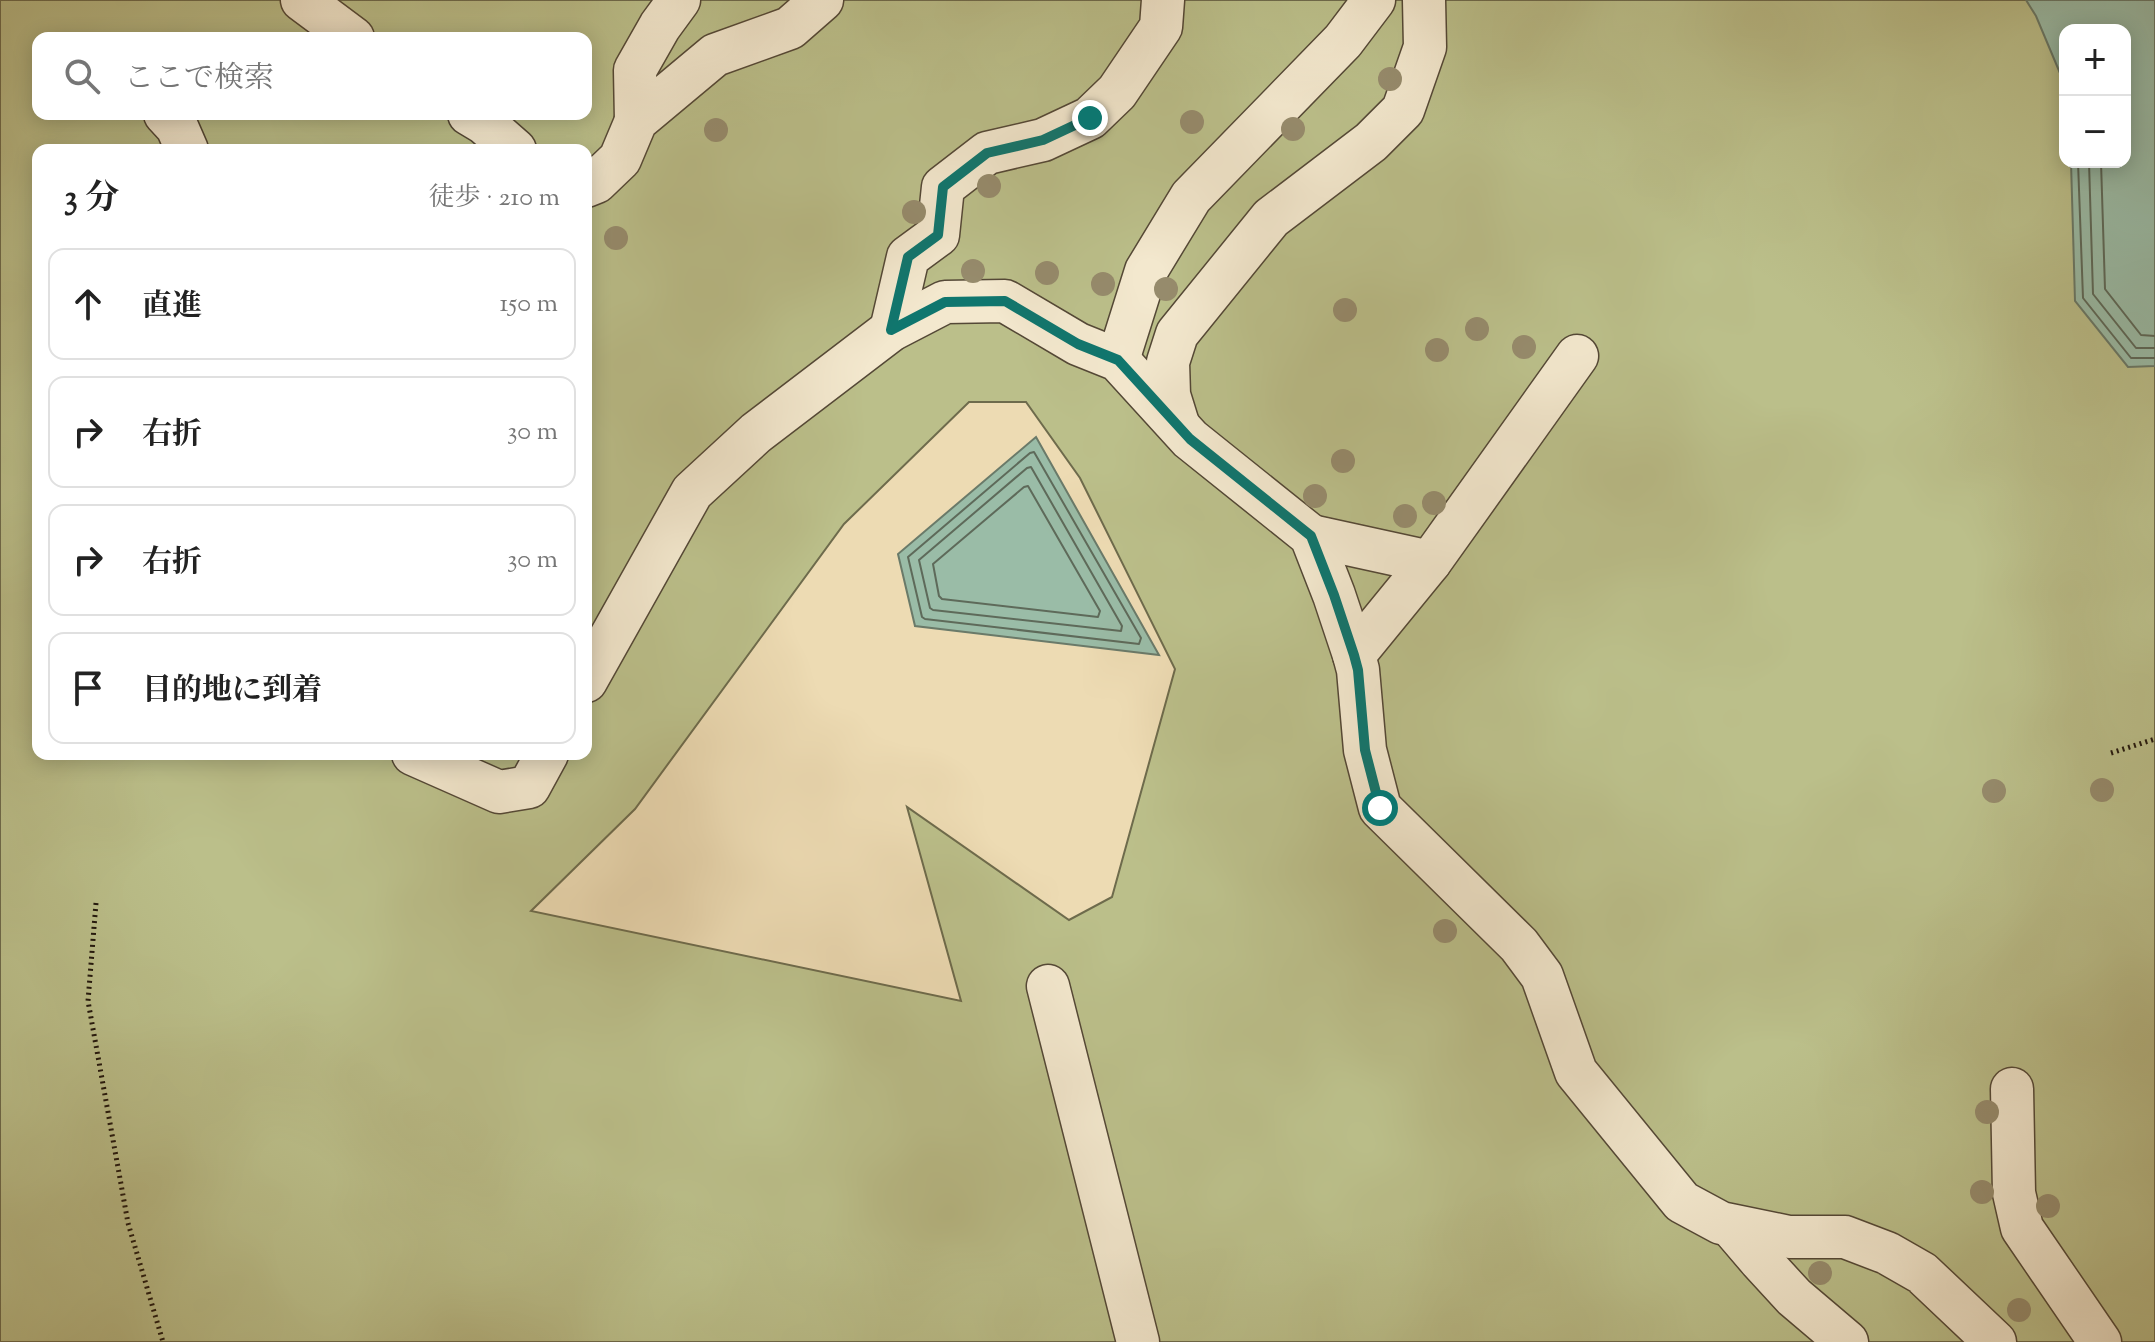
<!DOCTYPE html>
<html lang="ja">
<head>
<meta charset="utf-8">
<style>
  :root { --surface:#fff; --page:#f2f2f2; --text:#222; --muted:#767676; --line:#e0e0e0 }
  body { margin:0; font-family:"Sorts Mill Goudy","Noto Serif JP",serif; background:var(--page); color:var(--text) }
  .controls { position:absolute; right:24px; top:24px; display:grid; overflow:hidden; border-radius:16px; box-shadow:0 4px 20px #0003 }
  .controls button { width:72px; height:72px; display:grid; place-items:center; padding:0; border:0; border-bottom:2px solid var(--line); background:var(--surface); color:var(--text); font:40px sans-serif }
  .stop { position:absolute; width:24px; height:24px; margin:-18px; border:6px solid #0f766e; border-radius:50%; background:#fff }
  .stop.end { background:#0f766e; border-color:#fff; box-shadow:0 2px 8px #0008 }
  .list { margin:0; padding:0; list-style:none }
  h2 { display:flex; justify-content:space-between; align-items:center; height:104px; margin:0; padding:0 32px; font-size:34px }
  h2 small { font-size:26px; font-weight:400; color:var(--muted) }
  .list li { display:grid; grid-template-columns:52px 1fr auto; gap:24px; align-items:center; box-sizing:border-box; height:112px; margin:0 16px 16px; padding:0 16px; border:2px solid var(--line); border-radius:16px }
  .list b { display:block; font-size:30px; white-space:nowrap }
  .list em { font-size:26px; font-style:normal; color:var(--muted) }
  .icon { flex:none; width:44px; height:44px; fill:none; stroke:currentColor; stroke-width:2; stroke-linecap:round; stroke-linejoin:round }
  .map { position:relative; flex:none; width:2155px; height:1342px; overflow:hidden }
  .search { position:absolute; background:var(--surface); box-shadow:0 4px 20px #0003; left:32px; top:32px; width:560px; height:88px; display:flex; align-items:center; gap:20px; box-sizing:border-box; padding:0 28px; border-radius:16px; color:var(--muted); font-size:30px }
  .panel { position:absolute; background:var(--surface); box-shadow:0 4px 20px #0003; left:32px; top:144px; width:560px; height:616px; border-radius:16px }
  .map>svg:first-child { display:block }
  .green { fill:#bbbf8a; stroke:#6e6b4c; stroke-width:2; fill-rule:evenodd }
  .water { fill:#9abca7; stroke:#6a7a69; stroke-width:2 }
  .lines { fill:none; stroke-linecap:round; stroke-linejoin:round }
  .shore { stroke:#5e6a5a; stroke-width:2 }
  .minor-casing { stroke:#544836; stroke-width:45 }
  .path { stroke:#21170d; stroke-width:5; stroke-dasharray:2 4; stroke-linecap:butt }
  .minor { stroke:#f3e8ce; stroke-width:42 }
  .tree { fill:#968b6c }
  .route { stroke:#0f766e; stroke-width:10 }
</style>
</head>
<body>
<div class="map">
<svg width="2155" height="1342" viewBox="0 0 2155 1342">
  <rect width="100%" height="100%" fill="#eddbb3"/>
  <filter id="stains"><feTurbulence type="fractalNoise" baseFrequency=".0025" numOctaves="4"/><feColorMatrix values="0 0 0 0 .2 0 0 0 0 .09 0 0 0 0 .02 0 0 0 .5 -.17"/></filter>
  <radialGradient id="worn" r=".72"><stop offset=".6" stop-color="#630" stop-opacity="0"/><stop offset="1" stop-color="#630" stop-opacity=".3"/></radialGradient>
  <path class="green" d="M0,0H2155V1342H0ZM2065,30H2125V162H2065ZM38,38H586V114H38ZM38,150H586V754H38ZM969,402H1026L1080,478L1175,669L1112,897L1069,920L907,807L961,1001L531,911L635,809L844,524Z"/>
  <g class="water">
    <path d="M2026,0H2155V366L2128,367L2075,301L2071,162H2125V30H2065V85L2036,16Z"/>
    <path d="M1036,437L1159,655L915,626L898,554Z"/>
  </g>
  <g class="lines">
    <g class="shore">
      <path d="M2078,162L2083,298L2131,358H2155"/>
      <path d="M2089,162L2093,294L2136,348H2155"/>
      <path d="M2101,162L2105,289L2141,335L2155,336"/>
      <path d="M1034,452L1141,638L1139,644L925,619L922,617L908,557L1030,453Z"/>
      <path d="M1031,467L1122,626L1121,631L933,610L930,608L919,560L1027,468Z"/>
      <path d="M1028,486L1100,611L1098,617L942,599L939,596L933,564L1024,487Z"/>
    </g>
    <g class="minor-casing">
      <g id="minor">
        <path d="M302,0L353,38"/>
        <path d="M165,114L177,127L187,150"/>
        <path d="M469,114L484,123L515,150"/>
        <path d="M636,121L635,70L660,26L679,0"/>
        <path d="M586,186L596,182L620,159L636,121L715,55L790,28L822,0"/>
        <path d="M891,330L908,257L938,235L943,187L987,153L1043,140L1090,118L1117,92L1161,27L1163,0"/>
        <path d="M1118,360L1146,271L1191,197L1343,41L1374,0"/>
        <path d="M1178,424L1169,395L1168,362L1177,334L1271,218L1371,142L1403,110L1425,47L1424,0"/>
        <path d="M1311,536L1430,562"/>
        <path d="M1354,655L1430,562L1577,356"/>
        <path d="M586,681L692,492L756,433L891,330L945,302L1005,301L1078,344L1118,360L1190,439L1311,536L1334,595L1354,655L1358,670L1365,750L1380,808L1519,945L1542,976L1576,1072L1682,1202L1721,1223L1789,1237H1845L1887,1253L1922,1273L1995,1342"/>
        <path d="M413,754L499,792L529,787L547,754"/>
        <path d="M1048,986L1138,1342"/>
        <path d="M2012,1089L2014,1193L2022,1228L2100,1342"/>
        <path d="M1731,1226L1760,1260L1794,1297L1847,1342"/>
      </g>
    </g>
    <g class="path">
      <path d="M2111,753L2155,739"/>
      <path d="M96,903L88,1001L128,1223L163,1342"/>
    </g>
    <use href="#minor" class="minor"/>
  </g>
  <g class="tree">
    <circle cx="1390" cy="79" r="12"/>
    <circle cx="1192" cy="122" r="12"/>
    <circle cx="1293" cy="129" r="12"/>
    <circle cx="716" cy="130" r="12"/>
    <circle cx="989" cy="186" r="12"/>
    <circle cx="914" cy="212" r="12"/>
    <circle cx="616" cy="238" r="12"/>
    <circle cx="973" cy="271" r="12"/>
    <circle cx="1047" cy="273" r="12"/>
    <circle cx="1103" cy="284" r="12"/>
    <circle cx="1166" cy="289" r="12"/>
    <circle cx="1345" cy="310" r="12"/>
    <circle cx="1477" cy="329" r="12"/>
    <circle cx="1524" cy="347" r="12"/>
    <circle cx="1437" cy="350" r="12"/>
    <circle cx="1343" cy="461" r="12"/>
    <circle cx="1315" cy="496" r="12"/>
    <circle cx="1434" cy="503" r="12"/>
    <circle cx="1405" cy="516" r="12"/>
    <circle cx="2102" cy="790" r="12"/>
    <circle cx="1994" cy="791" r="12"/>
    <circle cx="1445" cy="931" r="12"/>
    <circle cx="1987" cy="1112" r="12"/>
    <circle cx="1982" cy="1192" r="12"/>
    <circle cx="2048" cy="1206" r="12"/>
    <circle cx="1820" cy="1273" r="12"/>
    <circle cx="2019" cy="1310" r="12"/>
  </g>
  <g class="lines">
    <path class="route" d="M1090,118L1043,140L987,153L943,187L938,235L908,257L891,330L945,302L1005,301L1078,344L1118,360L1190,439L1311,536L1334,595L1354,655L1358,670L1365,750L1380,808"/>
  </g>
  <rect width="100%" height="100%" filter="url(#stains)"/>
  <rect width="100%" height="100%" fill="url(#worn)"/>
</svg>
<div class="controls">
<button>+</button>
<button>−</button>
</div>
<div class="stop" style="left:1380px;top:808px"></div>
<div class="stop end" style="left:1090px;top:118px"></div>
<div class="search"><svg class="icon" aria-label="search" viewBox="0 0 24 24"><circle cx="10" cy="10" r="6"/><path d="M15 15l6 6"/></svg>ここで検索</div>
<section class="panel">
<h2>3 分<small>徒歩 · 210 m</small></h2>
<ul class="list">
<li><svg class="icon" aria-label="ahead" viewBox="0 0 24 24"><path d="M12 20V5M6 11l6-6 6 6"/></svg><div><b>直進</b></div><em>150 m</em></li>
<li><svg class="icon" aria-label="right" viewBox="0 0 24 24"><path d="M7 20v-9h11M14 6l5 5-5 5"/></svg><div><b>右折</b></div><em>30 m</em></li>
<li><svg class="icon" aria-label="right" viewBox="0 0 24 24"><path d="M7 20v-9h11M14 6l5 5-5 5"/></svg><div><b>右折</b></div><em>30 m</em></li>
<li><svg class="icon" aria-label="arrive" viewBox="0 0 24 24"><path d="M6 21V4h12l-3 4 3 4H6"/></svg><div><b>目的地に到着</b></div></li>
</ul>
</section>
</div>
</body>
</html>
